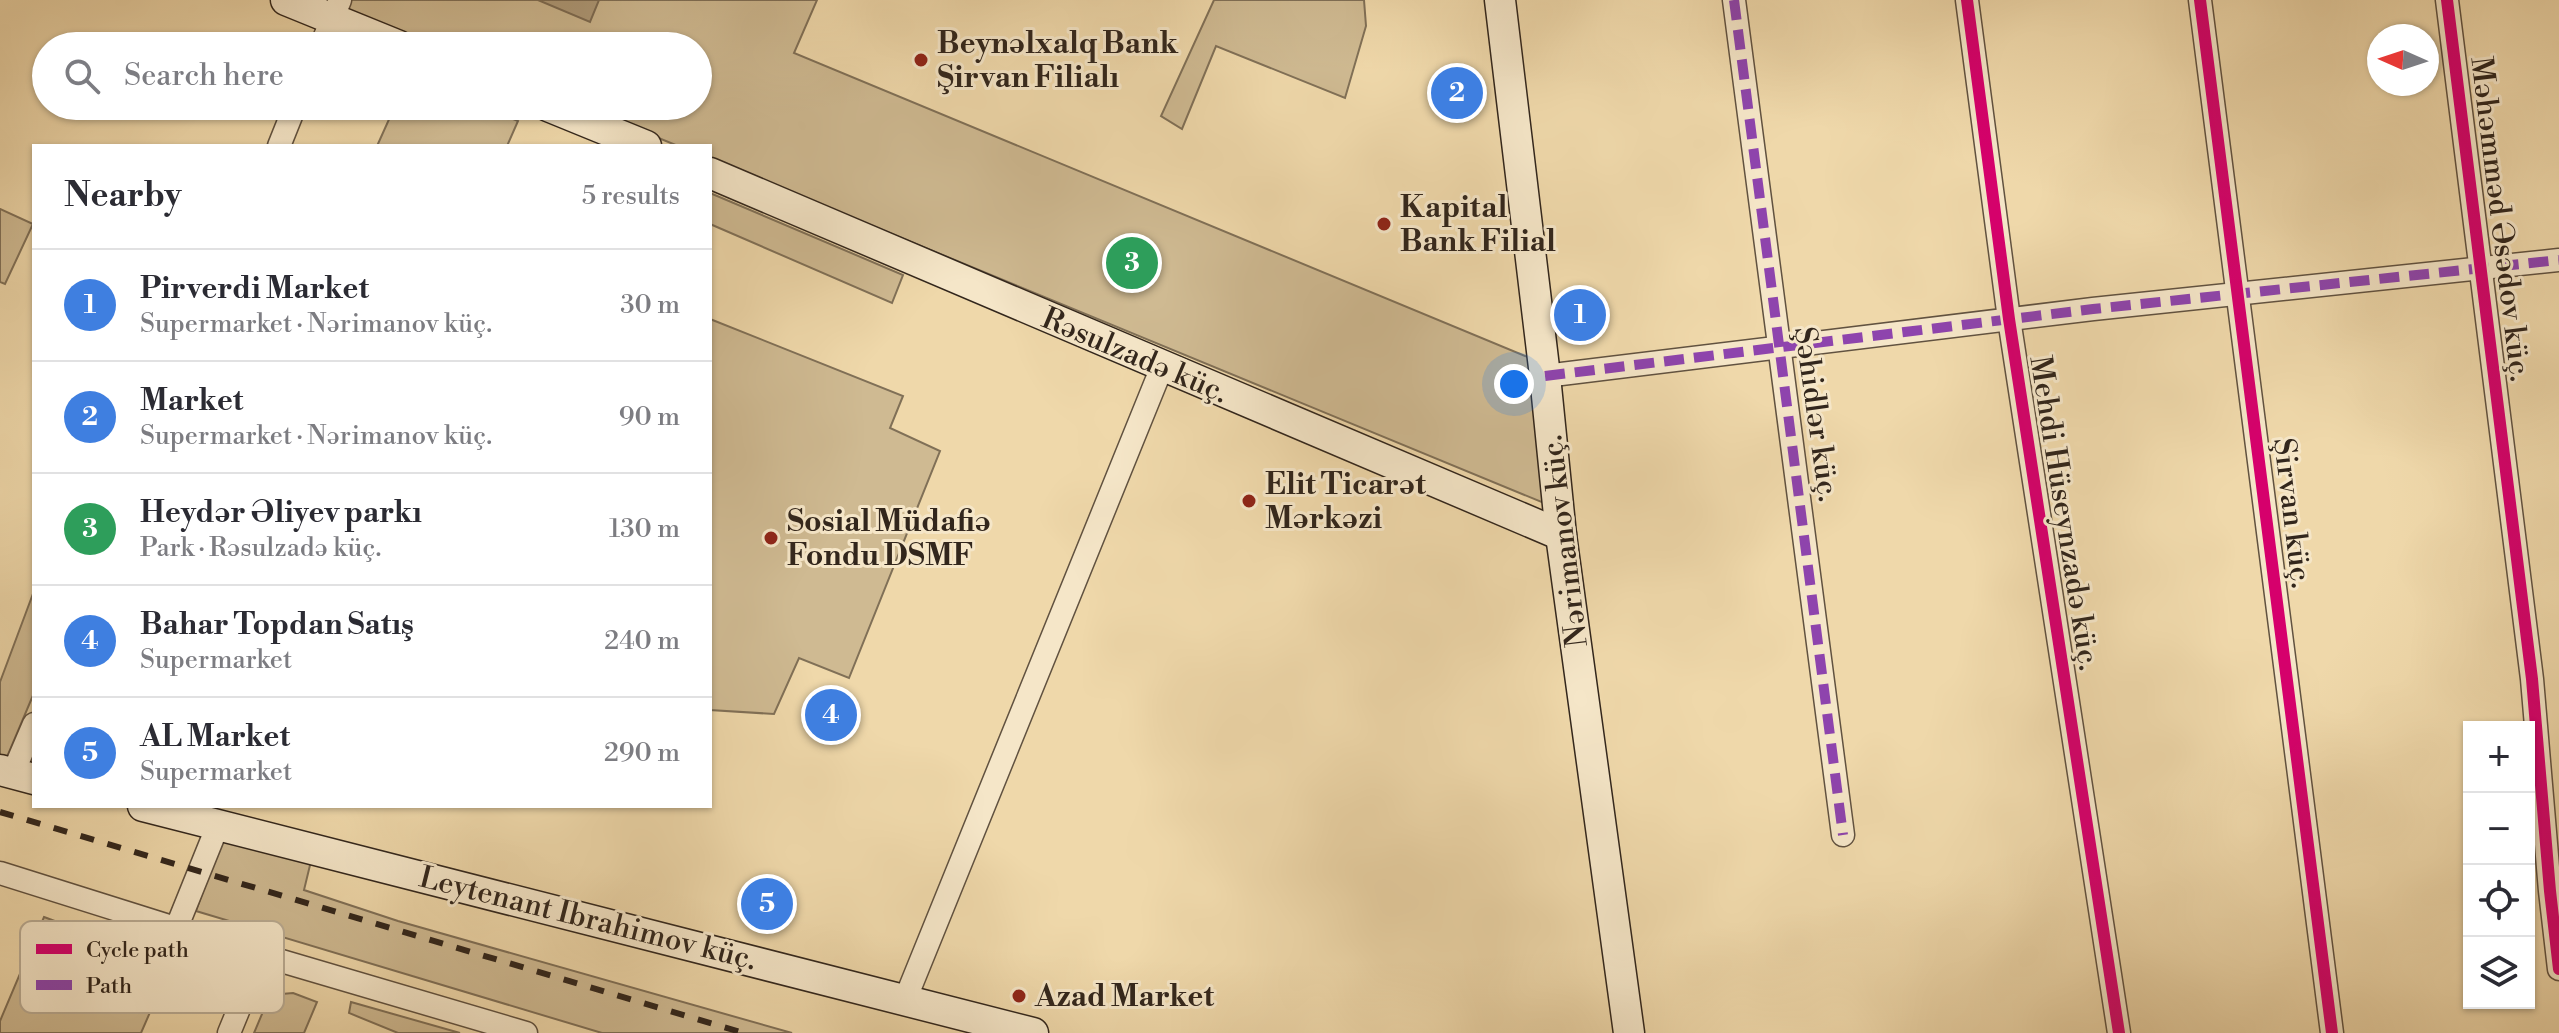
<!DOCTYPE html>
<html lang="en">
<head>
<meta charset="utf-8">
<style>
  :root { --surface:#fff; --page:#f2f2f3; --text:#2b2b33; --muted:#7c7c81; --line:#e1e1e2; --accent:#b45309 }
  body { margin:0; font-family:"Libre Bodoni",serif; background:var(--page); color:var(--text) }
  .controls { position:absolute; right:24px; bottom:24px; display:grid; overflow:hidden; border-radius:0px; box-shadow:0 2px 6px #0004 }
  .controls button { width:72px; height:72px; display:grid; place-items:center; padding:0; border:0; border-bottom:2px solid var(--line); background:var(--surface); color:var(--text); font:40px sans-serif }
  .compass { position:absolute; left:2367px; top:24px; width:72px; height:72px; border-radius:50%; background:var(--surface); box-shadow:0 2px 6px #0004; rotate:273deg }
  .you { position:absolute; left:1514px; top:384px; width:28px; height:28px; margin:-20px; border:6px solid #fff; border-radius:50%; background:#1a73e8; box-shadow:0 0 0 12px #1a73e833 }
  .badge { display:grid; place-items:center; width:52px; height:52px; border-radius:50%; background:var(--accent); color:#fff; font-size:26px; font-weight:700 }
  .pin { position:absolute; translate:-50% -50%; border:4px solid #fff; box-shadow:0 2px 8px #0006 }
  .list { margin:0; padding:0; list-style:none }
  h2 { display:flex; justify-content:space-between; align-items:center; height:104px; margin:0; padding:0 32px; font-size:34px }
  h2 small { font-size:26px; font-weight:400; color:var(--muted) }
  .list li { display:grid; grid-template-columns:52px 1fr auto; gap:24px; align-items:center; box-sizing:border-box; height:112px; padding:0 32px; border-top:2px solid var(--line) }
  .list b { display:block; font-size:30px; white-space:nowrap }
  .list p { margin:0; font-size:26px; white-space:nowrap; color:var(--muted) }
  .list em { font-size:26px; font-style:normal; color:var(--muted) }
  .icon { flex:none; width:44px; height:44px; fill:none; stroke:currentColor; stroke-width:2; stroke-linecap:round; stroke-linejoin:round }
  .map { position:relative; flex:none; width:2559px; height:1033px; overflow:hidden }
  .search { position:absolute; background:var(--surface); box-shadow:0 2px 6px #0004; left:32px; top:32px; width:680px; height:88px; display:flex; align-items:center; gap:20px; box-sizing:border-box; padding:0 28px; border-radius:44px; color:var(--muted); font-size:30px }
  .panel { position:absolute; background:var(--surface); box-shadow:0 2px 6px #0004; left:32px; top:144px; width:680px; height:664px; border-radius:0px }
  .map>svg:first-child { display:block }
  .green { fill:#cfba92; stroke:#807057; stroke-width:2 }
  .water { fill:#af9b7a; stroke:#7d6c54; stroke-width:2 }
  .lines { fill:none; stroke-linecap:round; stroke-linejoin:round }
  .street-casing { stroke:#615240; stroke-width:25 }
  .secondary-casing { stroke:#32261c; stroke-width:33 }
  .street { stroke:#f5e6c8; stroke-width:22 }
  .secondary { stroke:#f5e6c8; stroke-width:30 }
  .rail { stroke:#32261c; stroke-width:6; stroke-dasharray:14 14; stroke-linecap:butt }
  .quiet { stroke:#8e44ad; stroke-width:10; stroke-dasharray:20 10; stroke-linecap:butt }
  .cycleway-casing { stroke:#f5e6c8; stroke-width:17 }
  .cycleway { stroke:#d6006c; stroke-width:12 }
  .poi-dot { fill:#8f2418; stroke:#f5e6c8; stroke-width:3 }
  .labels { text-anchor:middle; stroke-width:6; stroke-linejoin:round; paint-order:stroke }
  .poi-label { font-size:30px; font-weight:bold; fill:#32261c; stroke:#f5e6c8; text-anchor:start }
  .street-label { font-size:30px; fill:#32261c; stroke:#f5e6c8 }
  .key { fill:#f5e6c8; stroke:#baac94; stroke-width:2 }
  .key-label { font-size:22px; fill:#32261c }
</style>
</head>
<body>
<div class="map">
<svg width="2559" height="1033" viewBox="0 0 2559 1033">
  <rect width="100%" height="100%" fill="#efd8aa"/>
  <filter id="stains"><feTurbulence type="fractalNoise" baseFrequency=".0025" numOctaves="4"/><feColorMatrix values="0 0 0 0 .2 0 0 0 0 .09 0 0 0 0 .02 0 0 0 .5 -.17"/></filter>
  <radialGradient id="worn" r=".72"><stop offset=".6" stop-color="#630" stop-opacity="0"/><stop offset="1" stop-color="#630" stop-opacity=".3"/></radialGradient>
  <g class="green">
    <path d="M324,0H817L794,53L1530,358L1544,503L710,159V146H678L581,106H698V46H436Z"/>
    <path d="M1214,0H1364L1366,26L1345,98L1216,46L1182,129L1161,116Z"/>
    <path d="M395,106H482L518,121L507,146H377Z"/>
    <path d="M710,193L903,275L892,303L710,224Z"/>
    <path d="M0,209L33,224L5,284L0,282Z"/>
    <path d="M710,319L903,396L890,428L940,451L849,678L799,658L774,714L710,710Z"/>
    <path d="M34,591V693L7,757L0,755V682Z"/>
    <path d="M221,840L311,861L304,890L398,921L792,1033H602L196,911Z"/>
    <path d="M44,917L171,964L141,1033H0V1021Z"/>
    <path d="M293,993L317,1002L304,1033H254L270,995Z"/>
    <path d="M351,1002L460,1033H398L349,1013Z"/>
  </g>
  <path class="water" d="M538,0H599L590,22Z"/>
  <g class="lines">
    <g class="street-casing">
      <g id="street">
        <path d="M1734,0L1843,835"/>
        <path d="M1967,0L2009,319L2119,1033"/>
        <path d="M2200,0L2332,1033"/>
        <path d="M2447,0L2532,679L2550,891L2559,969"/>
        <path d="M321,46L340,0"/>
        <path d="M279,146L295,106"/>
        <path d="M1545,376L2093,309L2559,260"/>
        <path d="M13,773L34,724"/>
        <path d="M0,873L261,955L526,1033"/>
        <path d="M176,929L218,825"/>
        <path d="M905,1000L1162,367"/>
        <path d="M229,1033L261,955"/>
      </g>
    </g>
    <g class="secondary-casing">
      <g id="secondary">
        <path d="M286,0L399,46"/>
        <path d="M1500,0L1545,376L1561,535L1629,1033"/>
        <path d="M548,106L646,146"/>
        <path d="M710,173L1561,535"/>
        <path d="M0,770L34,779"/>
        <path d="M143,806L1033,1033"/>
      </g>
    </g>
    <use href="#street" class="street"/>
    <use href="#secondary" class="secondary"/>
    <path class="rail" d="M0,812L744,1033"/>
    <g class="quiet">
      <path d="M1734,0L1843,835"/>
      <path d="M1545,376L2093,309L2559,260"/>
    </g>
    <g class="cycleway-casing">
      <g id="cycleway">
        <path d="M1967,0L2009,319L2119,1033"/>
        <path d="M2200,0L2332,1033"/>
        <path d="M2447,0L2532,679L2550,891L2559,969"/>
      </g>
    </g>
    <use href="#cycleway" class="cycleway"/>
  </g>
  <g class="poi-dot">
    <circle cx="921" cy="60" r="8"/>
    <circle cx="1384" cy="224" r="8"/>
    <circle cx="1249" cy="501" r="8"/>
    <circle cx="771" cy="538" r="8"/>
    <circle cx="1019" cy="996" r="8"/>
  </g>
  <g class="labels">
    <g class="poi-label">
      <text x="937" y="53">Beynəlxalq Bank<tspan x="937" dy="34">Şirvan Filialı</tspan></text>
      <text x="1400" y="217">Kapital<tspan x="1400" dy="34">Bank Filial</tspan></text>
      <text x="1265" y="494">Elit Ticarət<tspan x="1265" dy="34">Mərkəzi</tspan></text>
      <text x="787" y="531">Sosial Müdafiə<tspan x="787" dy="34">Fondu DSMF</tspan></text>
      <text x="1035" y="1006">Azad Market</text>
    </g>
    <g class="street-label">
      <text transform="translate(2501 219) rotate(83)" y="10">Məhəmməd Əsədov küç.</text>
      <text transform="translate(1135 355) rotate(23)" y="10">Rəsulzadə küç.</text>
      <text transform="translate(1817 414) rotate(82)" y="10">Şəhidlər küç.</text>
      <text transform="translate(2065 513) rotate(81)" y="10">Mehdi Hüseynzadə küç.</text>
      <text transform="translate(2293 513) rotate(83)" y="10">Şirvan küç.</text>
      <text transform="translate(1564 541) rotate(-97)" y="10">Nərimanov küç.</text>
      <text transform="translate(588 918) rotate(14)" y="10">Leytenant Ibrahimov küç.</text>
    </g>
  </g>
  <rect x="20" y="921" width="264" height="92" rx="12" class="key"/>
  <rect x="36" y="944" width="36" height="10" fill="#d6006c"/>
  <rect x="36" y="980" width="36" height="10" fill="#8e44ad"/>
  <g class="key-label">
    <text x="86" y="957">Cycle path</text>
    <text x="86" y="993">Path</text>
  </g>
  <rect width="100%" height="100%" filter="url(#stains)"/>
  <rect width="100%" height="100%" fill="url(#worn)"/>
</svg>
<div class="controls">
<button>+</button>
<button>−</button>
<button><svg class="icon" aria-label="locate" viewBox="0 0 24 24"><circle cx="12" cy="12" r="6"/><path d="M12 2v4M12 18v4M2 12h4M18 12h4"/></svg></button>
<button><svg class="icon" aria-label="layers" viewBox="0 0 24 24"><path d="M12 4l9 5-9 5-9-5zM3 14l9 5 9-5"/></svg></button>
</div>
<svg class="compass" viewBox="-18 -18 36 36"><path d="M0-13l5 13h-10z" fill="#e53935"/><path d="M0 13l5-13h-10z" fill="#7c7c81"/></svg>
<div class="you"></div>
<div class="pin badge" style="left:1580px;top:315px;background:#3f7fe0">1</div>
<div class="pin badge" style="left:1457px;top:93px;background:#3f7fe0">2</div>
<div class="pin badge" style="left:1132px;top:263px;background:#2e9e5b">3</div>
<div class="pin badge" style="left:831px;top:715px;background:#3f7fe0">4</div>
<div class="pin badge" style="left:767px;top:904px;background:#3f7fe0">5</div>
<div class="search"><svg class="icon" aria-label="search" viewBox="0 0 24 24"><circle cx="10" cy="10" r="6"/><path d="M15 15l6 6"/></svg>Search here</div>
<section class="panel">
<h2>Nearby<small>5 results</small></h2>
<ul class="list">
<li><span class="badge" style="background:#3f7fe0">1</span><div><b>Pirverdi Market</b><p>Supermarket · Nərimanov küç.</p></div><em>30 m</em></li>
<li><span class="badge" style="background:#3f7fe0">2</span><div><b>Market</b><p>Supermarket · Nərimanov küç.</p></div><em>90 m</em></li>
<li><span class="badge" style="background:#2e9e5b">3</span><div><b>Heydər Əliyev parkı</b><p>Park · Rəsulzadə küç.</p></div><em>130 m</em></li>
<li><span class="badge" style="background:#3f7fe0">4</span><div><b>Bahar Topdan Satış</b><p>Supermarket</p></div><em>240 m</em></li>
<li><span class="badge" style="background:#3f7fe0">5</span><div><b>AL Market</b><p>Supermarket</p></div><em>290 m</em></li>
</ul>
</section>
</div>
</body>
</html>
